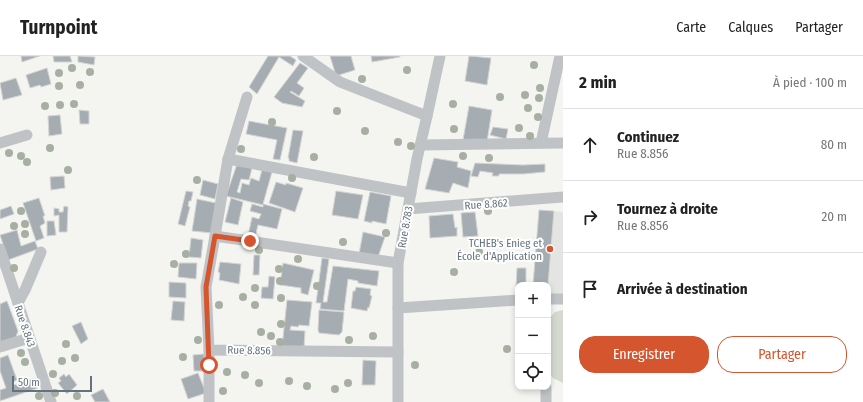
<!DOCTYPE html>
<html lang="fr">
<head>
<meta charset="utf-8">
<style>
  :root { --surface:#fff; --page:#f6f6f6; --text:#222; --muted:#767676; --line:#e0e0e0; --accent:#d5552f }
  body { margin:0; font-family:"Fira Sans Condensed",sans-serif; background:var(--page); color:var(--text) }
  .controls { position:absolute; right:12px; bottom:12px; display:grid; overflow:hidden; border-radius:8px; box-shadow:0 2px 6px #0003 }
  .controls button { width:36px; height:36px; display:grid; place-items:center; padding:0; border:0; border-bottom:1px solid var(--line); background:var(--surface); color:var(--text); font:20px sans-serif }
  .scale { position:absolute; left:12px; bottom:10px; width:80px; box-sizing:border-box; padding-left:4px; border:2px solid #65737f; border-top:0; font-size:11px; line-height:14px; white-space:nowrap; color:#65737f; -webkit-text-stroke:3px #fff; paint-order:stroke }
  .stop { position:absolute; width:12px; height:12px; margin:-9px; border:3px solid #d5552f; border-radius:50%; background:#fff }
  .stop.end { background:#d5552f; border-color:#fff; box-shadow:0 1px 4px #0008 }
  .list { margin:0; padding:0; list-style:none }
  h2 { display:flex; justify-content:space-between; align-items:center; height:52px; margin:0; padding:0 16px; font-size:17px }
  h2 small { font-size:13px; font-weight:400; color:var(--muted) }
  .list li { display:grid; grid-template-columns:26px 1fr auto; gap:12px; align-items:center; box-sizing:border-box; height:72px; padding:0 16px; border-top:1px solid var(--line) }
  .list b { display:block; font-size:15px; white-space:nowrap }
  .list p { margin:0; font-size:13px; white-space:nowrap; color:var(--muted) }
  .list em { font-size:13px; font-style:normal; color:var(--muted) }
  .actions { display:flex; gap:8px; padding:12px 16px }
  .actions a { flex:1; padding:9px 0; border:1px solid var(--accent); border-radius:16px; text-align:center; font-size:14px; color:var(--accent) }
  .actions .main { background:var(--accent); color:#fff }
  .icon { flex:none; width:22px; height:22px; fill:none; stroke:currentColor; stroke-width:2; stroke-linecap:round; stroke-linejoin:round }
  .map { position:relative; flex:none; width:563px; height:346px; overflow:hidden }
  header { display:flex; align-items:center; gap:24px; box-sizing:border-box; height:56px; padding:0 20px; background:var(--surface); border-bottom:1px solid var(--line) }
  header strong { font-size:19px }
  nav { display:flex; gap:22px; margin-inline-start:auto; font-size:14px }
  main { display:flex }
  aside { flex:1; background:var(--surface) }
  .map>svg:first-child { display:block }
  .built { fill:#e4e5e3 }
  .green { fill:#d5dad1 }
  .building { fill:#a6adb2; stroke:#d5d5d3 }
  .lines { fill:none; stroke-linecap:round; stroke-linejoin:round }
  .street { stroke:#bfc3c6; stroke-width:11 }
  .tree { fill:#a6afa2 }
  .route { stroke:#d5552f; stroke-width:5 }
  .poi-dot { fill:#d5552f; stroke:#fff; stroke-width:1.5 }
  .labels { text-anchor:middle; stroke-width:4; stroke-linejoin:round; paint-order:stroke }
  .street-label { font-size:11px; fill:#65737f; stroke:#fff }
  .poi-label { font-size:11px; fill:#65737f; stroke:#fff; text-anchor:end }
</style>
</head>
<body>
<header>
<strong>Turnpoint</strong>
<nav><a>Carte</a><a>Calques</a><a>Partager</a></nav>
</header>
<main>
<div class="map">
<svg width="563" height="346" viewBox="0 0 563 346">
  <rect width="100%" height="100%" fill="#f4f4f0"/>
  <path class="built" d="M539,154L563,156V240H548V229H533Z"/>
  <path class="green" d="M563,254V327L553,322L548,317V264L555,256Z"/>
  <g class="building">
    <path d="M21,0H40L22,6Z"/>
    <path d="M53,0H70L72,6H54Z"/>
    <path d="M78,0L95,1L94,9L78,6Z"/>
    <path d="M268,0H290L296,4L293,10L279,1L257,38L249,31Z"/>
    <path d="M330,0H351L355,14L336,20Z"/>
    <path d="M371,0H400V1L372,6Z"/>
    <path d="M469,0L491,2L487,29L465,25Z"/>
    <path d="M300,7L308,12L297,27L304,32L299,40L291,35L290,36L305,45L302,51L282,47L274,41Z"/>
    <path d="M47,12L51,28L41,31L40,29L30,32L26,19Z"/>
    <path d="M16,22L22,39L3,44L0,27Z"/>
    <path d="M469,50L492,54L487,86L463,84Z"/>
    <path d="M79,54L89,55V68H80Z"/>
    <path d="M60,59L62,78L49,80L48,60Z"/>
    <path d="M249,65L287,72L280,104L273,103L277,84L246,78Z"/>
    <path d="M493,71L508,73L506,83L490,79Z"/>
    <path d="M293,74L303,75L297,107L289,105V102H288Z"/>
    <path d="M434,102L458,106L457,111L471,115L468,132L453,127L449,137L425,133Z"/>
    <path d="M475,107L523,109L545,108V116L523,118H499V120H492L493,117L480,115L478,121L471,120Z"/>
    <path d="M237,108L252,112L249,124L241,123L237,136L240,137L242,127L249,129L251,122L259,125L262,114L272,116L263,148L282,153L277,173L258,169L255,182L248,180L252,161L259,163L261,158L250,155L252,148L263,151V149L226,140Z"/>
    <path d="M64,120L65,132L51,134L50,121Z"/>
    <path d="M203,124L218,128L215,143L200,139Z"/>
    <path d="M276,126L286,129V127L303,132L295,156L269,147Z"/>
    <path d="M186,135L193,136L191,145H189L188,150L190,151L185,170L178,168Z"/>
    <path d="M336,135L363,139L358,163L332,159Z"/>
    <path d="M370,136L391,140L386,168L372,165V167L364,165Z"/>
    <path d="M39,142L45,160H43L45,167L40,170L44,182L36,185L23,147Z"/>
    <path d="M231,142L243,146L238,169L225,166Z"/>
    <path d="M197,143L216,147L212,177L192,175Z"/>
    <path d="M11,150L14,158L0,163V154Z"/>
    <path d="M64,150L68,151L67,176H59V159L54,160V152L59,153V156H63Z"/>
    <path d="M539,154L554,155L548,229H533Z"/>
    <path d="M475,156L478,180L463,181L461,157Z"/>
    <path d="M453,158L455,172L457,171V180L430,182L429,160Z"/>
    <path d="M47,165H54L56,179L47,180Z"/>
    <path d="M17,174L21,190L35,185L38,193L8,204L0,179Z"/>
    <path d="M363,176L385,181L378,201L359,198Z"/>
    <path d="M191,182L203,184L201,202L189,201Z"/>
    <path d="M254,199H260L259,219H253Z"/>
    <path d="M322,202L329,203L323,246H327L333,210L379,215L377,230L358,227V225L348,223L344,255L320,253L321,247H316Z"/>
    <path d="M220,206L241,208L239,228L219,224L220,217L218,216Z"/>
    <path d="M179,207H197L196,223L178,221Z"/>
    <path d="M283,207L314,214L308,239L301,237V232L280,229Z"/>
    <path d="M517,212H526V229H518V231H516Z"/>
    <path d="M269,220L275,221L273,243L261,242L262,231H268Z"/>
    <path d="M169,226L186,227V242L169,241Z"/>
    <path d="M356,231L371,233L370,239L372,240L369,252L368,251L367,255L351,252L353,235H355Z"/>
    <path d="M287,244L312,246L309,270L299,269L298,271L291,270L290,274L305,275L304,292L282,291Z"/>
    <path d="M7,245L18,275L16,281L0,286V248Z"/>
    <path d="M173,245L185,246L184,265L171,264Z"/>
    <path d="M319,254L344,256L342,276L339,279L319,277L318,274Z"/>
    <path d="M81,266L88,283L81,288L72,270Z"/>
    <path d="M204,298L205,315H194L193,299Z"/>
    <path d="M8,299L17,324L13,326L14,329L35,322L38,332L0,345V334L6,332L0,315V302Z"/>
    <path d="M363,304L376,305L375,329H362Z"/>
    <path d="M198,317L206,337L188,343L181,323Z"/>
    <path d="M64,318L66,321L69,318L77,329L67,338L58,327L61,325L59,322Z"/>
    <path d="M103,333L110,346H95L91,339Z"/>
  </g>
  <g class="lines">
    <g class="street">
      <path d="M303,0L340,26L427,60"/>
      <path d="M0,87L27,79"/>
      <path d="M541,87L560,0"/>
      <path d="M420,89L563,87"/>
      <path d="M228,103L411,137"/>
      <path d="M408,153L563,141"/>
      <path d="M215,180L228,103L247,41"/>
      <path d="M0,193L51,346"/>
      <path d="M548,243H563"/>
      <path d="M18,247L25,234L41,196"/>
      <path d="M398,252L518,244"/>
      <path d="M0,291L29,282"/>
      <path d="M398,296L209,294L206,231L215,180L398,207"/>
      <path d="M546,331V346"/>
      <path d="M209,346V294"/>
      <path d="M398,346V207L417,103L427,60L440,0"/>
    </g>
  </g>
  <g class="tree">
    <circle cx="534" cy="9" r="4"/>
    <circle cx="72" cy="12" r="4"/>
    <circle cx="407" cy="14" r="4"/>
    <circle cx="90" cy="16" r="4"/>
    <circle cx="59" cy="17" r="4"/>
    <circle cx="362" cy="23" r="4"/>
    <circle cx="80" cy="29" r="4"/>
    <circle cx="59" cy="30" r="4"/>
    <circle cx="540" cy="32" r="4"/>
    <circle cx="525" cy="39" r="4"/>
    <circle cx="500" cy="41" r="4"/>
    <circle cx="539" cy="42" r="4"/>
    <circle cx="74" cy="48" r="4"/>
    <circle cx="453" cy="48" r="4"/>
    <circle cx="60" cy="49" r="4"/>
    <circle cx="45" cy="50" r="4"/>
    <circle cx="528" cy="52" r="4"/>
    <circle cx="337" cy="55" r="4"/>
    <circle cx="538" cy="61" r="4"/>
    <circle cx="272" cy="66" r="4"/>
    <circle cx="519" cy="72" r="4"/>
    <circle cx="454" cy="73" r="4"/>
    <circle cx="365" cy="75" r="4"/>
    <circle cx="530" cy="80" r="4"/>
    <circle cx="398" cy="86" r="4"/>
    <circle cx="411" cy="90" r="4"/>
    <circle cx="50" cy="92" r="4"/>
    <circle cx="241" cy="93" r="4"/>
    <circle cx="9" cy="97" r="4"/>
    <circle cx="21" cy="100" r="4"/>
    <circle cx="463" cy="100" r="4"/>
    <circle cx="314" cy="101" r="4"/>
    <circle cx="489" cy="102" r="4"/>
    <circle cx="27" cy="106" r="4"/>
    <circle cx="68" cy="114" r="4"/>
    <circle cx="292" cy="122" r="4"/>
    <circle cx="197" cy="124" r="4"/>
    <circle cx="21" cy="155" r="4"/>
    <circle cx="488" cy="155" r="4"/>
    <circle cx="25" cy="168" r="4"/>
    <circle cx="14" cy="170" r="4"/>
    <circle cx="386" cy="177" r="4"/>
    <circle cx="25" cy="178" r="4"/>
    <circle cx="343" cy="186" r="4"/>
    <circle cx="259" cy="194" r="4"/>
    <circle cx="479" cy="196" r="4"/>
    <circle cx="186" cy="198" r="4"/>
    <circle cx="298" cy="203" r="4"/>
    <circle cx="174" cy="208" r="4"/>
    <circle cx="14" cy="212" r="4"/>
    <circle cx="279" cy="213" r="4"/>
    <circle cx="454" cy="216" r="4"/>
    <circle cx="280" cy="225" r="4"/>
    <circle cx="317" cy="230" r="4"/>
    <circle cx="255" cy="232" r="4"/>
    <circle cx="243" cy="241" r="4"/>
    <circle cx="281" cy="242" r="4"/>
    <circle cx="219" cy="249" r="4"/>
    <circle cx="255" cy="249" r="4"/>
    <circle cx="281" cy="268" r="4"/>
    <circle cx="261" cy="276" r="4"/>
    <circle cx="271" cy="280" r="4"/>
    <circle cx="373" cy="280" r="4"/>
    <circle cx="198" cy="284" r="4"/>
    <circle cx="349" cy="284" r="4"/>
    <circle cx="280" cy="286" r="4"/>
    <circle cx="66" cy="288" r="4"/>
    <circle cx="507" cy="293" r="4"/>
    <circle cx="21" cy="297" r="4"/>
    <circle cx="183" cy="301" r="4"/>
    <circle cx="75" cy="302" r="4"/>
    <circle cx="62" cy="305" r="4"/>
    <circle cx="25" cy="306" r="4"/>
    <circle cx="415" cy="309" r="4"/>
    <circle cx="227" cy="316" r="4"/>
    <circle cx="53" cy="318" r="4"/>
    <circle cx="245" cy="319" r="4"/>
    <circle cx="289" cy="325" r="4"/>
    <circle cx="259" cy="327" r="4"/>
    <circle cx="348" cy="327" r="4"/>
    <circle cx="307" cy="330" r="4"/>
    <circle cx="335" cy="333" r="4"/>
    <circle cx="223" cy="335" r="4"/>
    <circle cx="55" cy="337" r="4"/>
    <circle cx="39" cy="340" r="4"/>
    <circle cx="77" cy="340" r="4"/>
  </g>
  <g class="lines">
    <path class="route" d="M209,309L206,231L215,180L250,185"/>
  </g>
  <circle class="poi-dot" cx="550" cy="193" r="4"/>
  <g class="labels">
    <g class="street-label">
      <text transform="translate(486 148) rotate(-4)" y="4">Rue 8.862</text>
      <text transform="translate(405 171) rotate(-80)" y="4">Rue 8.783</text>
      <text transform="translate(25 270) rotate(71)" y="4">Rue 8.843</text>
      <text transform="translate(249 294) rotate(1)" y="4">Rue 8.856</text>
    </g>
    <g class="poi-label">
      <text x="542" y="191">TCHEB's Enieg et<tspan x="542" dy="13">École d'Application</tspan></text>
    </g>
  </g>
</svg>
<div class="controls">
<button>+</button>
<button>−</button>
<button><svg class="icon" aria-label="locate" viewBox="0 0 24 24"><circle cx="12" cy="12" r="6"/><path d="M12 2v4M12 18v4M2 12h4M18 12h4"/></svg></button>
</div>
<div class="scale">50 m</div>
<div class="stop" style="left:209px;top:309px"></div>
<div class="stop end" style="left:250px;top:185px"></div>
</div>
<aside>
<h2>2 min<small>À pied · 100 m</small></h2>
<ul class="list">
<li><svg class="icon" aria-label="ahead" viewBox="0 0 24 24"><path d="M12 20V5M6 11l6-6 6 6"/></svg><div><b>Continuez</b><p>Rue 8.856</p></div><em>80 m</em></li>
<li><svg class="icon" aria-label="right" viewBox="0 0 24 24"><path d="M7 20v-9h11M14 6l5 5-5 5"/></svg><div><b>Tournez à droite</b><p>Rue 8.856</p></div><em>20 m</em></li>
<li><svg class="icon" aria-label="arrive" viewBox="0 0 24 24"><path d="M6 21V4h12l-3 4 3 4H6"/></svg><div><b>Arrivée à destination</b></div></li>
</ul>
<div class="actions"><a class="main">Enregistrer</a><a>Partager</a></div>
</aside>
</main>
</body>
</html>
